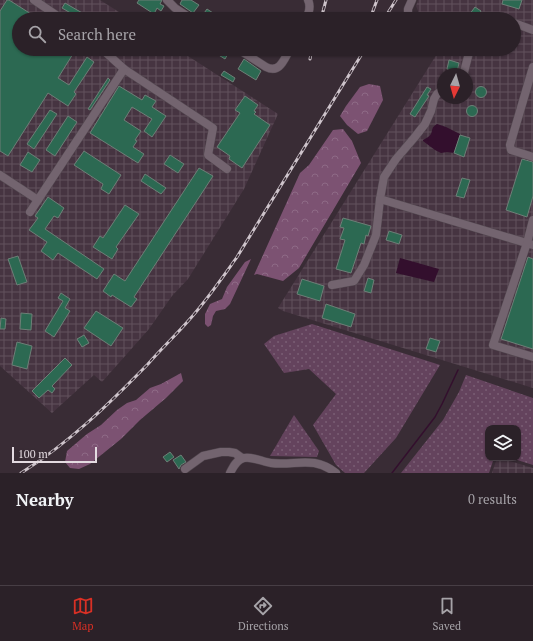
<!DOCTYPE html>
<html lang="en">
<head>
<meta charset="utf-8">
<style>
  :root { --surface:#2b2128; --page:#332930; --text:#f1f3f6; --muted:#a6a3a8; --line:#473e45; --accent:#d93025 }
  body { margin:0; font-family:"PT Serif",serif; background:var(--page); color:var(--text) }
  .controls { position:absolute; right:12px; bottom:12px; display:grid; overflow:hidden; border-radius:8px; box-shadow:0 1px 3px #0004 }
  .controls button { width:36px; height:36px; display:grid; place-items:center; padding:0; border:0; border-bottom:1px solid var(--line); background:var(--surface); color:var(--text); font:20px sans-serif }
  .compass { position:absolute; left:437px; top:68px; width:36px; height:36px; border-radius:50%; background:var(--surface); box-shadow:0 1px 3px #0004; rotate:185deg }
  .scale { position:absolute; left:12px; bottom:10px; width:85px; box-sizing:border-box; padding-left:4px; border:2px solid #e4dbe1; border-top:0; font-size:11px; line-height:14px; white-space:nowrap; color:#e4dbe1; -webkit-text-stroke:3px #392c35; paint-order:stroke }
  .list { margin:0; padding:0; list-style:none }
  h2 { display:flex; justify-content:space-between; align-items:center; height:52px; margin:0; padding:0 16px; font-size:17px }
  h2 small { font-size:13px; font-weight:400; color:var(--muted) }
  .icon { flex:none; width:22px; height:22px; fill:none; stroke:currentColor; stroke-width:2; stroke-linecap:round; stroke-linejoin:round }
  .map { position:relative; flex:none; width:533px; height:473px; overflow:hidden }
  .search { position:absolute; background:var(--surface); box-shadow:0 1px 3px #0004; left:12px; right:12px; top:12px; height:44px; display:flex; align-items:center; gap:10px; box-sizing:border-box; padding:0 14px; border-radius:22px; color:var(--muted); font-size:15px }
  .sheet { height:112px; background:var(--surface) }
  nav { display:flex; justify-content:space-around; align-items:center; box-sizing:border-box; height:56px; border-top:1px solid var(--line); background:var(--surface); font-size:11px; color:var(--muted) }
  nav a { display:grid; justify-items:center; gap:2px }
  nav .on { color:var(--accent) }
  .map>svg:first-child { display:block }
  .industrial { fill:url(#industrial-grid); fill-rule:evenodd }
  .grass { fill:url(#grass-dots) }
  .forest { fill:url(#forest-crowns) }
  .water { fill:#330f2d }
  .lines { fill:none; stroke-linecap:round; stroke-linejoin:round }
  .stream { stroke:#330f2d; stroke-width:1.5 }
  .building { fill:#2c6952; stroke:#6d7f77 }
  .minor-casing { stroke:#534850; stroke-width:9 }
  .minor { stroke:#73646f; stroke-width:8 }
  .rail-casing { stroke:#cec4cb; stroke-width:3 }
  .rail { stroke:#392c35; stroke-width:1.5; stroke-dasharray:4.5; stroke-linecap:butt }
</style>
</head>
<body>
<div class="map">
<svg width="533" height="473" viewBox="0 0 533 473">
  <defs>
    <pattern id="industrial-grid" width="8" height="8" patternUnits="userSpaceOnUse"><rect width="8" height="8" fill="#463441"/><path d="M0 4h8M4 0v8" fill="none" stroke="#61515c"/></pattern>
    <pattern id="grass-dots" width="8" height="8" patternUnits="userSpaceOnUse"><rect width="8" height="8" fill="#64435d"/><path d="M2 2h.1M6 6h.1" fill="none" stroke="#7a5e74" stroke-width="1.8" stroke-linecap="round"/></pattern>
    <pattern id="forest-crowns" width="20" height="18" patternUnits="userSpaceOnUse"><rect width="20" height="18" fill="#7c5272"/><path d="M2 6a3 3 0 1 1 6 0M12 15a3 3 0 1 1 6 0" fill="none" stroke="#8e6a86"/></pattern>
  </defs>
  <rect width="100%" height="100%" fill="#392c35"/>
  <g class="industrial">
    <path d="M0,0H100L130,19H19V49H177L278,114L244,189L188,279L172,296L149,329L102,382L94,375L52,413L0,366Z"/>
    <path d="M418,0H533V388L283,311L278,308L440,49H514V19H429L419,13L416,6ZM443,74H467V98H443Z"/>
    <path d="M497,458H500L533,468V473H492Z"/>
  </g>
  <g class="grass">
    <path d="M312,324L440,365L396,438L364,473H345L336,465L313,425L336,394L309,369L284,373L264,344L274,336Z"/>
    <path d="M466,375L533,398V465L511,458H518V428H488V458H494L489,473H401L443,420L459,392Z"/>
    <path d="M294,415L319,451L317,457L270,456Z"/>
  </g>
  <g class="forest">
    <path d="M369,84L380,86L383,100L367,131L358,134L347,125L340,116L346,106L360,87Z"/>
    <path d="M343,129L352,141L361,163L299,268L283,281L257,274L254,275L300,173L309,165L333,130Z"/>
    <path d="M251,259L230,304L225,309L216,311L213,316L211,325L208,327L205,324V314L210,304L222,299L227,287L245,262Z"/>
    <path d="M181,373L183,381L166,398L140,420L121,439L90,464L79,469L70,468L65,462L67,451L87,434L101,425L117,410L127,403L136,400L150,388L161,384Z"/>
  </g>
  <g class="water">
    <path d="M437,124L446,127L460,134L454,153L447,152L441,153L435,150L423,141V140C426,138 429,137 431,134C433,129 431,128 437,124Z"/>
    <path d="M400,258L439,269L434,282L396,273Z"/>
  </g>
  <g class="lines">
    <g class="stream">
      <path d="M383,49L396,53L408,49"/>
      <path d="M392,473L435,417L442,404L458,370"/>
    </g>
  </g>
  <g class="building">
    <path d="M7,0H9L39,19H19V49H76L58,78L69,85L87,57L94,62L74,92L76,94L68,106L48,93L8,156L0,151V11Z"/>
    <path d="M139,0H162L160,4L164,6L161,11L157,8L154,14L137,3Z"/>
    <path d="M182,0H191L199,5L193,13L180,4Z"/>
    <path d="M503,0H522L519,9L502,4Z"/>
    <path d="M65,3L84,14L81,19L62,8Z"/>
    <path d="M475,7L481,11L476,19H466Z"/>
    <path d="M207,9L222,19H207L202,16Z"/>
    <path d="M220,49H224L229,52L225,59L217,54Z"/>
    <path d="M244,59L261,71L256,80L238,69Z"/>
    <path d="M449,60L459,63L457,72L447,69Z"/>
    <path d="M224,71L235,78L233,82L221,75Z"/>
    <path d="M108,78L110,80L90,110L88,109Z"/>
    <path d="M119,86L142,100L145,95L156,101L152,107L166,116L152,137L144,131L152,119L132,107L124,120L141,131L135,140L137,141L133,147L144,154L138,163L90,133Z"/>
    <circle cx="481" cy="92" r="5.5"/>
    <path d="M427,87L431,89L427,95L429,96L415,117L410,114Z"/>
    <path d="M245,96L258,105L254,111L256,112L254,114L270,125L242,168L229,159L230,156L217,147L240,113L235,110Z"/>
    <circle cx="472" cy="111" r="5.5"/>
    <path d="M50,110L57,114L34,149L27,144Z"/>
    <path d="M68,116L77,122L55,156L46,150Z"/>
    <path d="M460,135L470,138L464,157L454,153Z"/>
    <path d="M84,151L121,175L109,194L101,189L103,184L74,165Z"/>
    <path d="M28,152L40,160L32,172L20,165Z"/>
    <path d="M170,155L184,164L178,173L164,164Z"/>
    <path d="M522,159L533,162V196L527,217L506,210Z"/>
    <path d="M199,168L213,176L134,297L137,299L131,307L112,295L111,297L103,291L114,274L125,281Z"/>
    <path d="M145,174L166,188L161,194L141,181Z"/>
    <path d="M462,178L470,180L464,198L456,196Z"/>
    <path d="M48,197L64,208L58,218L54,216L45,229L104,269L97,279L58,253L53,260L41,251L47,242L29,230L38,218L35,216Z"/>
    <path d="M125,205L139,214L116,247L118,249L112,259L93,247L100,236L103,238Z"/>
    <path d="M343,218L371,226L368,236L366,235L364,244L361,243L351,273L336,269L345,240L340,239L344,228L340,227Z"/>
    <path d="M389,231L402,235L399,244L386,240Z"/>
    <path d="M18,256L27,282L17,285L8,259Z"/>
    <path d="M528,257L533,259V349L501,339Z"/>
    <path d="M368,278L374,280L371,293L364,291Z"/>
    <path d="M302,279L324,286L320,301L297,294Z"/>
    <path d="M61,293L70,299L65,308L70,311L54,337L45,331L63,301L58,298Z"/>
    <path d="M326,304L355,314L351,327L322,318Z"/>
    <path d="M96,311L123,328L111,346L84,328Z"/>
    <path d="M21,313L32,314L31,330L20,329Z"/>
    <path d="M1,318L6,319L5,329H0Z"/>
    <path d="M84,335L89,343L82,347L77,339Z"/>
    <path d="M430,338L440,341L436,352L426,349Z"/>
    <path d="M17,342L32,346L27,369L12,365Z"/>
    <path d="M65,358L72,365L52,386L55,389L52,393L48,390L39,398L32,391Z"/>
    <path d="M170,452L174,457L167,462L163,457Z"/>
    <path d="M181,455L186,462L181,465L179,469L173,460Z"/>
  </g>
  <g class="lines">
    <g class="minor-casing">
      <g id="minor">
        <path d="M34,0L62,19"/>
        <path d="M167,0L175,8L192,19"/>
        <path d="M306,19C309,13 311,6 308,0"/>
        <path d="M408,19V9L412,0"/>
        <path d="M484,19L489,16L501,19"/>
        <path d="M514,23L533,30"/>
        <path d="M102,49L124,69L213,128L208,155L227,169"/>
        <path d="M238,49L266,67C280,74 284,59 290,49"/>
        <path d="M533,67L510,145L511,150L533,157"/>
        <path d="M463,74L464,72L470,49"/>
        <path d="M443,89L437,94L434,99L431,111L425,124L414,138L396,159L384,177L380,199L533,245"/>
        <path d="M0,175L38,200"/>
        <path d="M30,212L124,69"/>
        <path d="M533,220L527,243L493,345L533,357"/>
        <path d="M332,285L354,281L364,265L376,235L380,199"/>
        <path d="M185,469L203,456L221,452H229L235,453L242,458"/>
        <path d="M230,473C233,467 237,459 244,458C252,456 263,462 271,463C296,466 313,455 336,473"/>
      </g>
    </g>
    <use href="#minor" class="minor"/>
    <g class="rail-casing">
      <g id="rail">
        <path d="M321,19L326,0"/>
        <path d="M370,19L377,0"/>
        <path d="M384,19L396,0"/>
        <path d="M310,59L312,49"/>
        <path d="M21,473C69,443 109,404 148,364C161,349 176,335 189,320C207,300 222,278 237,257L365,49"/>
      </g>
    </g>
    <use href="#rail" class="rail"/>
  </g>
</svg>
<div class="controls">
<button><svg class="icon" aria-label="layers" viewBox="0 0 24 24"><path d="M12 4l9 5-9 5-9-5zM3 14l9 5 9-5"/></svg></button>
</div>
<svg class="compass" viewBox="-18 -18 36 36"><path d="M0-13l5 13h-10z" fill="#e53935"/><path d="M0 13l5-13h-10z" fill="#a6a3a8"/></svg>
<div class="scale">100 m</div>
<div class="search"><svg class="icon" aria-label="search" viewBox="0 0 24 24"><circle cx="10" cy="10" r="6"/><path d="M15 15l6 6"/></svg>Search here</div>
</div>
<section class="sheet">
<h2>Nearby<small>0 results</small></h2>
<ul class="list">
</ul>
</section>
<nav>
<a class="on"><svg class="icon" aria-label="map" viewBox="0 0 24 24"><path d="M3 6l6-2 6 2 6-2v14l-6 2-6-2-6 2zM9 4v14M15 6v14"/></svg>Map</a>
<a><svg class="icon" aria-label="directions" viewBox="0 0 24 24"><path d="M12 3l9 9-9 9-9-9zM9 14v-3h6M13 9l2 2-2 2"/></svg>Directions</a>
<a><svg class="icon" aria-label="saved" viewBox="0 0 24 24"><path d="M7 4h10v16l-5-4-5 4z"/></svg>Saved</a>
</nav>
</body>
</html>
